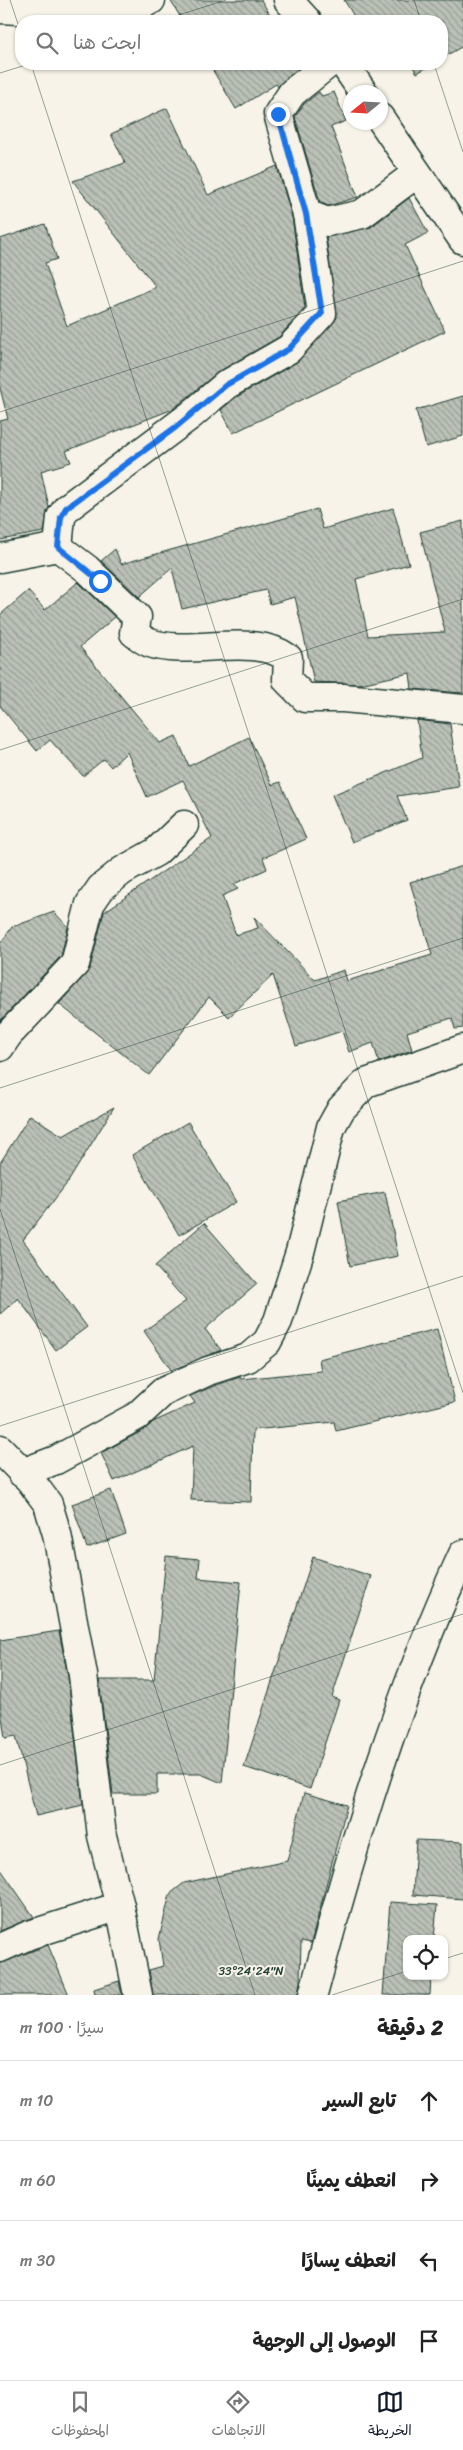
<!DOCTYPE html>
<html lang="ar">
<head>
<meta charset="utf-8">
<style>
  :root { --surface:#fff; --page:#f6f6f6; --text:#222; --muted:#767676; --line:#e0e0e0; --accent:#111827 }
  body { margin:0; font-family:Sriracha,"Playpen Sans Arabic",sans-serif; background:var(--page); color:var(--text); direction:rtl }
  .controls { position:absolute; right:15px; bottom:15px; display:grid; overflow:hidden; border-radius:10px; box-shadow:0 1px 4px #0004 }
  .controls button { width:45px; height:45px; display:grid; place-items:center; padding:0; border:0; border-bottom:1px solid var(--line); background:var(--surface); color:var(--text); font:25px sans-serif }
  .compass { position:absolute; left:343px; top:85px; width:45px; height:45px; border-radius:50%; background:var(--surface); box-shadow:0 1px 4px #0004; rotate:252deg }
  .stop { position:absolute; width:15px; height:15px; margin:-11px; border:4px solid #1a73e8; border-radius:50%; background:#fff }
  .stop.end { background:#1a73e8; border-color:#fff; box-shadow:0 1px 5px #0008 }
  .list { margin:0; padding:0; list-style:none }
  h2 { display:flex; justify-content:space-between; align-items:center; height:65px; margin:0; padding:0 20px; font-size:21px }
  h2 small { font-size:16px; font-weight:400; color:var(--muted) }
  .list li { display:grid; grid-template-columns:32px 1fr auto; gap:15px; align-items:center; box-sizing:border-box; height:80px; padding:0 20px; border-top:1px solid var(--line) }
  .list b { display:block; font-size:19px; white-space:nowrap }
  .list em { font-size:16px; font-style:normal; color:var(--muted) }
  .icon { flex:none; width:28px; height:28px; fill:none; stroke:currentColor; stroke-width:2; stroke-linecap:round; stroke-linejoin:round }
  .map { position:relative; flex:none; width:463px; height:1995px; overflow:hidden; direction:ltr }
  .search { position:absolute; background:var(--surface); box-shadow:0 1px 4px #0004; left:15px; right:15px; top:15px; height:55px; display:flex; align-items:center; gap:12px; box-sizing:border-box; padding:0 18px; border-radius:20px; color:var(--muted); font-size:19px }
  .sheet { height:385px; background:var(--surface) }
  nav { display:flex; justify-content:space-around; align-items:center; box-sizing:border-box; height:70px; border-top:1px solid var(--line); background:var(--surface); font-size:14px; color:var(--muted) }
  nav a { display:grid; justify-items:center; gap:2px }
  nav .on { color:var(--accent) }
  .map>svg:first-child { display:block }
  .building { fill:url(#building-back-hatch); stroke:#1f3d34 }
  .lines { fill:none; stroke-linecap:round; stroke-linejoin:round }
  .minor-casing { stroke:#1f3d34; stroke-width:31 }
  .tertiary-casing { stroke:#1f3d34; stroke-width:31 }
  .minor { stroke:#f7f3e8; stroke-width:28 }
  .tertiary { stroke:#f7f3e8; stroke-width:28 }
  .route { stroke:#1a73e8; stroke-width:6 }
  .ticks { fill:none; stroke:#1f3d34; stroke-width:1; stroke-opacity:0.45 }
  .ticks-label { font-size:12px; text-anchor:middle; fill:#1f3d34; stroke:#f7f3e8; stroke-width:4; stroke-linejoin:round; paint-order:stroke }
</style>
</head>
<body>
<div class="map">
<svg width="463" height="1995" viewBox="0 0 463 1995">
  <defs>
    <pattern id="building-back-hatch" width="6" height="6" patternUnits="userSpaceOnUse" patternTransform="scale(1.25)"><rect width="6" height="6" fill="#bbc1b6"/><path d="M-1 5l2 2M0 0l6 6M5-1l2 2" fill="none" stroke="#979e95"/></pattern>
  </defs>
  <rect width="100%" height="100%" fill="#f7f3e8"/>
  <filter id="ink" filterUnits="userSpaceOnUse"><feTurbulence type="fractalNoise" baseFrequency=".02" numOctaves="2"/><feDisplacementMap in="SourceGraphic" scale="10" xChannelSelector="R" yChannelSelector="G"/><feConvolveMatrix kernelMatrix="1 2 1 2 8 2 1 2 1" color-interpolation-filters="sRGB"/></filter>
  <g filter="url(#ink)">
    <g class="building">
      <path d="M170,0H261L274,21H183Z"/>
      <path d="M344,0H463V46L442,58V21H357Z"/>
      <path d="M209,64H301L302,65L278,87L276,84L236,109Z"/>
      <path d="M411,64H433L417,73Z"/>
      <path d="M319,92L322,96L334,92L346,121L331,127L358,197L328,206L320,202L295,117L304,104Z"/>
      <path d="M167,108L208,195L277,166L292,217L305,308L279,337L218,372L173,409L66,451L71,462L41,471L49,507L44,532L0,540V421L8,419L0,388V239L45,224L57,259L45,263L67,326L156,287L73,181L125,163L111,134Z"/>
      <path d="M409,198L428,233L405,245L445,331L233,433L221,410L235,398L297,362L337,318L326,237L371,227Z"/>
      <path d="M463,396V436L426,447L416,410Z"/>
      <path d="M393,508L409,564L356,579L368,636L445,632L420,532L463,521V693L412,689L410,673L360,684L314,682L295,597L270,604L266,590L182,609L172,568L139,597L101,561L115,549L121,564L317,509L323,529Z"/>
      <path d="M78,582L115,617L80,647L160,743L176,736L189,766L249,737L272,785L280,782L306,839L263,858L267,869L234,884L238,889L222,896L236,935L258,928L254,917L315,980L344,970L347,981L432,955L410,882L463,866V1028L455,1029L452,1018L407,1032L412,1050L379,1062L373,1043L349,1052L342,1031L296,1046L273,975L229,1017L209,997L149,1075L59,1004L90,968L104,912L212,838L183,780L147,797L127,752L111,767L104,759L83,776L50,740L37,751L0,706V615L28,591L45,610Z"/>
      <path d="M417,720L450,724L459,787L397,796L407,820L352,842L332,795L422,758Z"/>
      <path d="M54,912L68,927L61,956L0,1021V944L12,927Z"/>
      <path d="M114,1107L68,1182L23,1240L87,1327L56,1350L18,1298L0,1314V1163L30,1115L63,1136Z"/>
      <path d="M188,1122L236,1202L179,1235L132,1155Z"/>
      <path d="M385,1192L398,1256L350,1266L338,1201Z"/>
      <path d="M204,1223L257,1284L205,1329L221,1350L172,1371L144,1331L186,1301L155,1266Z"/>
      <path d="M437,1329L455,1402L336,1431L334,1422L253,1430L251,1502L191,1500L193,1446L114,1481L101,1453L144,1430L153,1422L195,1403L190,1396L214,1386L240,1377L241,1379L321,1371L319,1359Z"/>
      <path d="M111,1490L126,1534L87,1548L72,1504Z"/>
      <path d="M166,1556L200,1559L198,1578L241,1582L222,1783L201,1774H157V1794H113L99,1680H154Z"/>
      <path d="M313,1557L371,1576L332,1697L339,1700L310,1789L244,1767Z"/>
      <path d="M59,1631L68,1677L83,1805L36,1816L16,1736L5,1738L0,1703V1640Z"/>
      <path d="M304,1793L347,1805L311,1943L301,1941L300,1981L298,1995H153L149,1970L163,1966L159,1939L170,1894L184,1883L287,1861Z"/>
      <path d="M416,1840L463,1842V1899L413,1895Z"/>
      <path d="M0,1868L34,1917L0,1931Z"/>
      <path d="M390,1902L437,1905L434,1939H407V1976H431L430,1995H383Z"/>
      <path d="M48,1945L69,1995H0V1963Z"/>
      <path d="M119,1981L122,1995H95L94,1989Z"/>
    </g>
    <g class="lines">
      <g class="minor-casing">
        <g id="minor">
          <path d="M0,9C43,11 113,21 151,0"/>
          <path d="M307,214L327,222L362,214L417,173"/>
          <path d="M58,547L61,517L67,508L191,415L226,385L289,349L322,313L307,214L278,114L292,93L328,64"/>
          <path d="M0,558L58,547L87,569L137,617L134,633C139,636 144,641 150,643C189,657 254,632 288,658L287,680L305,698H343L463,709"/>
          <path d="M0,1047L8,1035L75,964L90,904L101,888L122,871L156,852L184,825"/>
          <path d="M0,1449L30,1480L48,1504L57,1534L83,1675L102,1836L120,1906L138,1995"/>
          <path d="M22,1473L56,1460L137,1416L163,1392L208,1371L248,1358L267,1342L278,1321L300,1252L331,1127L341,1109L366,1083L463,1049"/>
          <path d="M0,1948L29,1935L120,1906"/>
        </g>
      </g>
      <g class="tertiary-casing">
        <g id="tertiary">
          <path d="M288,0L307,21"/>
          <path d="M344,64L363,92"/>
          <path d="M380,118L463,240"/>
          <path d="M313,1995C353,1844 397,1696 463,1554"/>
        </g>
      </g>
      <use href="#minor" class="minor"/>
      <use href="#tertiary" class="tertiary"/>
    </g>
  </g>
  <g class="lines" filter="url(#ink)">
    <path class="route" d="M100,581L58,547L61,517L66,508L176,427L226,385L289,349L322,313L306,214L278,114"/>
  </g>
  <path class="ticks" d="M10,0L21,33M414,0L421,21M160,21L226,0M31,64L463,1393M434,64L463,152M0,73L29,64M0,412L463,261M0,750L463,599M0,1088L463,938M0,1209L255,1995M0,1426L463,1276M0,1765L463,1614M444,1959L463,1953M332,1995L407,1971"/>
  <g class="ticks-label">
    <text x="251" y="1975">33°24'24"N</text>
  </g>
</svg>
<div class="controls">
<button><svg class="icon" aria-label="locate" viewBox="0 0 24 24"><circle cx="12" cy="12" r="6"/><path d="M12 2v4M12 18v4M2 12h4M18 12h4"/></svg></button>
</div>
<svg class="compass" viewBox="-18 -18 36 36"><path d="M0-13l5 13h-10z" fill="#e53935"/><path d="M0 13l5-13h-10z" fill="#767676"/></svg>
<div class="stop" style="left:100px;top:581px"></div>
<div class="stop end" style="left:278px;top:114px"></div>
<div class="search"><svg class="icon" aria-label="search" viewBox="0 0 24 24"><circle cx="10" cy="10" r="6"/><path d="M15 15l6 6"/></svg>ابحث هنا</div>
</div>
<section class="sheet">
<h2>2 دقيقة<small>سيرًا · 100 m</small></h2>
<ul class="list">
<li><svg class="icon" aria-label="ahead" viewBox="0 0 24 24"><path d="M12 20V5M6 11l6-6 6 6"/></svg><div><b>تابع السير</b></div><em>10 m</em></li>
<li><svg class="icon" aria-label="right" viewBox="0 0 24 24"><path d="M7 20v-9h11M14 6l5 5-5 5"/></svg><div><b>انعطف يمينًا</b></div><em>60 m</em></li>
<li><svg class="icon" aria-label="left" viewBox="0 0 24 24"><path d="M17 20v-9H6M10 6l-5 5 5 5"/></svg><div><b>انعطف يسارًا</b></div><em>30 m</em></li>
<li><svg class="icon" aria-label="arrive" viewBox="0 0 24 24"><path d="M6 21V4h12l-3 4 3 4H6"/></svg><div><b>الوصول إلى الوجهة</b></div></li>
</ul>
</section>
<nav>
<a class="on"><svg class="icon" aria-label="map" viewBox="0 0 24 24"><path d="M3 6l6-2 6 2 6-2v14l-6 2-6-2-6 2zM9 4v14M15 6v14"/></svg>الخريطة</a>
<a><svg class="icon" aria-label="directions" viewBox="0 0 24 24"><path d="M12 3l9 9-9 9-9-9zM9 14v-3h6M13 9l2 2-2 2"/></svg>الاتجاهات</a>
<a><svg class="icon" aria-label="saved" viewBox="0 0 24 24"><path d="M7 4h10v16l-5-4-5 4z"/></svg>المحفوظات</a>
</nav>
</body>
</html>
